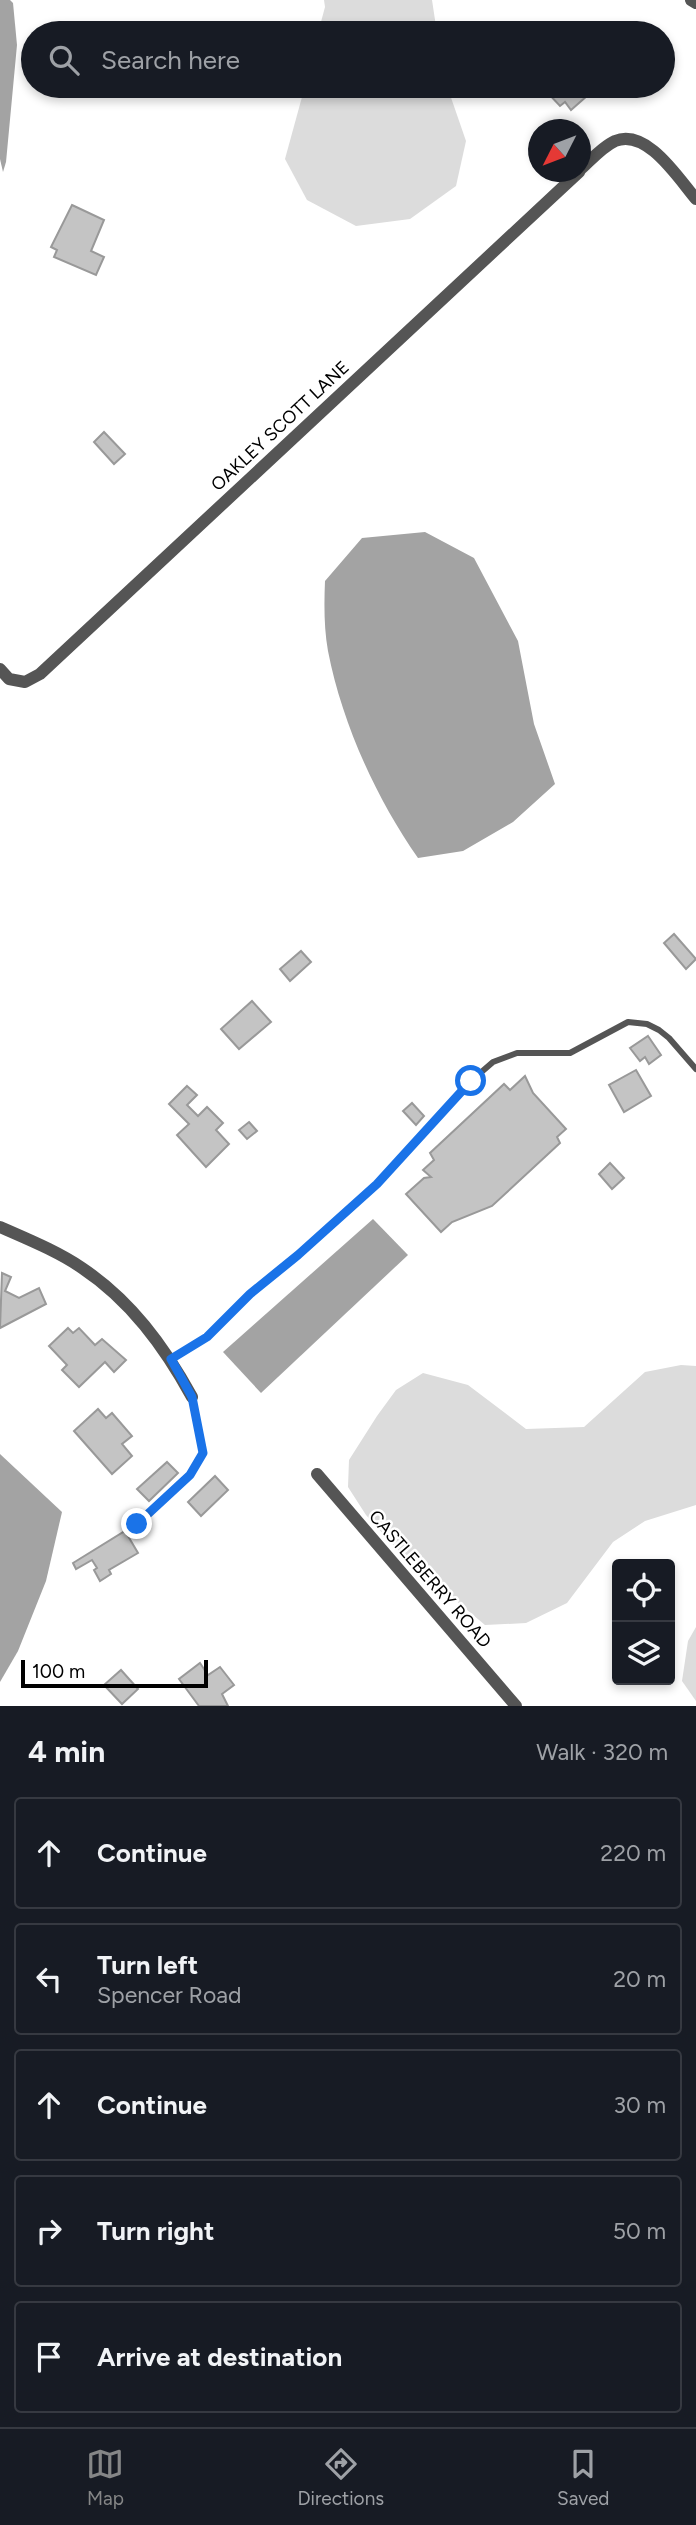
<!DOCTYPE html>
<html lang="en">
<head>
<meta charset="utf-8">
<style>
  :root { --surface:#171b24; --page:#20242c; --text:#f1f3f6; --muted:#9ea1a6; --line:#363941; --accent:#858687 }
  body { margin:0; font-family:Figtree,sans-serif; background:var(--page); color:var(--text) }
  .controls { position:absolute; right:21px; bottom:21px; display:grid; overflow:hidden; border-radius:7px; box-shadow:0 4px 10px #0003 }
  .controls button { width:63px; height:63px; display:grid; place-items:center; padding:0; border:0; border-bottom:2px solid var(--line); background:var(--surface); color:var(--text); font:35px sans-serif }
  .compass { position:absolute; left:528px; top:119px; width:63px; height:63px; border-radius:50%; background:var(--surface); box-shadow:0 4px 10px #0003; rotate:228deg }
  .scale { position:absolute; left:21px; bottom:18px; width:187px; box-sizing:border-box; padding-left:7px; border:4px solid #000; border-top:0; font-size:19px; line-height:24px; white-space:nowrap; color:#000; -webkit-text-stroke:5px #fff; paint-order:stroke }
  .stop { position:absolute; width:21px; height:21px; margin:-16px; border:5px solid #1a73e8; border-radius:50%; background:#fff }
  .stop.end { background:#1a73e8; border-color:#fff; box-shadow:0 2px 7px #0008 }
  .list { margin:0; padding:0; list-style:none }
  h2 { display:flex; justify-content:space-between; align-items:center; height:91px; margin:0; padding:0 28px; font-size:30px }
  h2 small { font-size:23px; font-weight:400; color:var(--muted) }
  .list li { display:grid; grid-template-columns:46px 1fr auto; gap:21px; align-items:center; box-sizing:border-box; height:112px; margin:0 14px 14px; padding:0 14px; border:2px solid var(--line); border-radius:7px }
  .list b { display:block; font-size:26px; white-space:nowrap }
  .list p { margin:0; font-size:23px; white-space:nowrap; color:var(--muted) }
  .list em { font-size:23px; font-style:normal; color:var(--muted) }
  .icon { flex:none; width:38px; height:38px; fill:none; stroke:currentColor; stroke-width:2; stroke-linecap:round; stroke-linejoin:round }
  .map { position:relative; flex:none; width:696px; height:1706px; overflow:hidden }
  .search { position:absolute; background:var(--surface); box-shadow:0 4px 10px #0003; left:21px; right:21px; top:21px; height:77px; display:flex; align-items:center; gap:18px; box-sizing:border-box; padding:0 24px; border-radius:38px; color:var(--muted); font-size:26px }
  .sheet { height:721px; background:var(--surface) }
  nav { display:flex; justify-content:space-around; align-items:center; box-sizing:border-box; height:98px; border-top:2px solid var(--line); background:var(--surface); font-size:19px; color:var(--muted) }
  nav a { display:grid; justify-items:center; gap:4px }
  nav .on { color:var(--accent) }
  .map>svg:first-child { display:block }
  .green { fill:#dcdcdc }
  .water { fill:#a3a3a3 }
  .building { fill:#c4c4c4; stroke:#999; stroke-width:2 }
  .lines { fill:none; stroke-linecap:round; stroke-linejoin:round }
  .lane { stroke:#555; stroke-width:6 }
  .street { stroke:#555; stroke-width:12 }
  .route { stroke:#1a73e8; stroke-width:9 }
  .labels { text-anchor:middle; stroke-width:5; stroke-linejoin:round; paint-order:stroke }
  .street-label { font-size:18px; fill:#000; stroke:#fff }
</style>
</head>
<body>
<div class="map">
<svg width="696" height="1706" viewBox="0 0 696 1706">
  <rect width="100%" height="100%" fill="#fff"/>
  <g class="green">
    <path d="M324,0H432L437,33H318L325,7Z"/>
    <path d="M305,86H447L466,141L456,186L410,219L356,226L307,200L285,159Z"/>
    <path d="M681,1365L696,1366V1505L645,1521L613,1542L567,1603L526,1623L485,1625L405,1558L366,1515L348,1487L349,1460L377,1416L396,1390L423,1373L468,1385L526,1429L584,1427L645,1372Z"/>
    <path d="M696,1627V1701L682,1681L688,1641Z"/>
  </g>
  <g class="water">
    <path d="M0,0H10L13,3L17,45L6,162L3,172L0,159Z"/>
    <path d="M425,532L474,558L518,641L534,724L555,784L513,822L463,851L418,858C376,798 342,723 328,651C324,629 324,604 325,581L362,538Z"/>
    <path d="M373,1219L408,1255L261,1393L223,1352Z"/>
    <path d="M0,1454L62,1512L46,1581L18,1651L0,1682Z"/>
  </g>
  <g class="building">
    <path d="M532,86H595L596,88L571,110L565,102L560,106L546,91L541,96Z"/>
    <path d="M72,205L104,220L91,251L104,257L96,275L54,257L57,250L51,247Z"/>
    <path d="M104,432L125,454L114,464L94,442Z"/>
    <path d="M674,934L696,959L686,969L664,943Z"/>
    <path d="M301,951L311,962L290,981L280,969Z"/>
    <path d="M252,1001L271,1022L239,1049L221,1029Z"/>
    <path d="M648,1036L661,1055L649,1064L645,1057L640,1061L630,1048Z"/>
    <path d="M636,1070L651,1096L624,1112L609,1085Z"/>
    <path d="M525,1076L533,1093L566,1129L557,1137L560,1143L492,1206L452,1222L441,1232L406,1194L424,1178L431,1177L423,1170L434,1160L430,1153L504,1084L510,1090Z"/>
    <path d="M187,1086L197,1095L187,1105L198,1116L207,1107L223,1123L216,1130L229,1144L206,1167L177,1135L189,1124L169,1104Z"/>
    <path d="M412,1103L424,1116L416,1125L403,1111Z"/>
    <path d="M249,1122L257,1131L247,1139L239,1130Z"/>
    <path d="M610,1163L624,1178L612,1189L599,1174Z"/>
    <path d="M2,1273L11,1277L5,1291L19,1298L39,1288L46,1304L0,1328Z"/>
    <path d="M68,1328L73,1333L79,1328L95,1345L102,1339L126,1360L114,1372L105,1362L79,1387L62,1370L67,1365L49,1346Z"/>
    <path d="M98,1409L106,1418L112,1413L132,1436L122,1444L132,1456L112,1474L74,1431Z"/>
    <path d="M167,1462L178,1473L149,1501L137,1489Z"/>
    <path d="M215,1476L228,1490L201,1516L188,1502Z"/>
    <path d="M125,1531L138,1553L109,1570L111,1574L100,1581L94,1570L97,1568L92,1560L76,1569L73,1563Z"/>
    <path d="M200,1663L208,1675L220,1667L234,1685L222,1694L228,1706H199L179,1679Z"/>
    <path d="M121,1670L138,1689L122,1704L104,1685Z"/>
  </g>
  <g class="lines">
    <g class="lane">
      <path d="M171,1359L207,1337L250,1294L298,1255L377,1184L471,1081L493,1062L517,1053H570L628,1022L647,1024L659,1030L669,1038L696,1069"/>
      <path d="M137,1524L190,1475L203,1453L192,1397"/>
    </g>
    <g class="street">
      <path d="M691,0L696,3"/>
      <path d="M580,170C591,160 602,147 615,141C647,128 678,178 696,199"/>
      <path d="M0,669L9,679L25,682L40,674L579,172"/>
      <path d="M0,1227C27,1239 57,1251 82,1268C130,1300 164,1346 192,1397"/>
      <path d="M317,1474L516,1706"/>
    </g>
  </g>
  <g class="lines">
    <path class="route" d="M137,1524L190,1475L203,1453L192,1397L171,1359L207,1337L250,1294L298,1255L377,1184L471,1081"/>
  </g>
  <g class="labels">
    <g class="street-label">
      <text transform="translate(280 426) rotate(-43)" y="6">OAKLEY SCOTT LANE</text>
      <text transform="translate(430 1579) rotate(49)" y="6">CASTLEBERRY ROAD</text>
    </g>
  </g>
</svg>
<div class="controls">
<button><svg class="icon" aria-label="locate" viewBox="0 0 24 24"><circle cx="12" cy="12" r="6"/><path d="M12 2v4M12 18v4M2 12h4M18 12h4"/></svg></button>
<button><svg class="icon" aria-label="layers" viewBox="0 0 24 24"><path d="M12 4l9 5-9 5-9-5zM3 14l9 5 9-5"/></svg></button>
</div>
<svg class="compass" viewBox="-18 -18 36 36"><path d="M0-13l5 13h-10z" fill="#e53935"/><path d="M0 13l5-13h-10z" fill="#9ea1a6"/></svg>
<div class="scale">100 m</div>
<div class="stop" style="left:471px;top:1081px"></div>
<div class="stop end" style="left:137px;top:1524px"></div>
<div class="search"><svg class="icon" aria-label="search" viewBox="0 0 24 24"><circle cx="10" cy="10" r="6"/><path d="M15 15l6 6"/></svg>Search here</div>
</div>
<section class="sheet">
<h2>4 min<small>Walk · 320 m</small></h2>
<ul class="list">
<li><svg class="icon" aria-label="ahead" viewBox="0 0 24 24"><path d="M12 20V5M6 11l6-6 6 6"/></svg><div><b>Continue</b></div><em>220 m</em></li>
<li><svg class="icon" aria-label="left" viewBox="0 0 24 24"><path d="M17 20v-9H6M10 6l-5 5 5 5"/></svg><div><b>Turn left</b><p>Spencer Road</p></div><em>20 m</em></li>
<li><svg class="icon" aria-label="ahead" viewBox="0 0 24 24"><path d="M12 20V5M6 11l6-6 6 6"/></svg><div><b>Continue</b></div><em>30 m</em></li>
<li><svg class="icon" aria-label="right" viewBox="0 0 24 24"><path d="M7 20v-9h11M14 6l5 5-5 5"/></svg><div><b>Turn right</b></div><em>50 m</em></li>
<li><svg class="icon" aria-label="arrive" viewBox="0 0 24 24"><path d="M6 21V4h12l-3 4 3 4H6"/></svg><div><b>Arrive at destination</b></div></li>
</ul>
</section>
<nav>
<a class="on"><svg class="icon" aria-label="map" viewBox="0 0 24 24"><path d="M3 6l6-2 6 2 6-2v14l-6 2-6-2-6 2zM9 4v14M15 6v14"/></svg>Map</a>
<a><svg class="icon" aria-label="directions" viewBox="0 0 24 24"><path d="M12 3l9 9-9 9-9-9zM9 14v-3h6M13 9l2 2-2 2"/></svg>Directions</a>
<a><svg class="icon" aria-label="saved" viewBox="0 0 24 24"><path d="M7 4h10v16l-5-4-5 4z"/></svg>Saved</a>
</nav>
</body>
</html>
